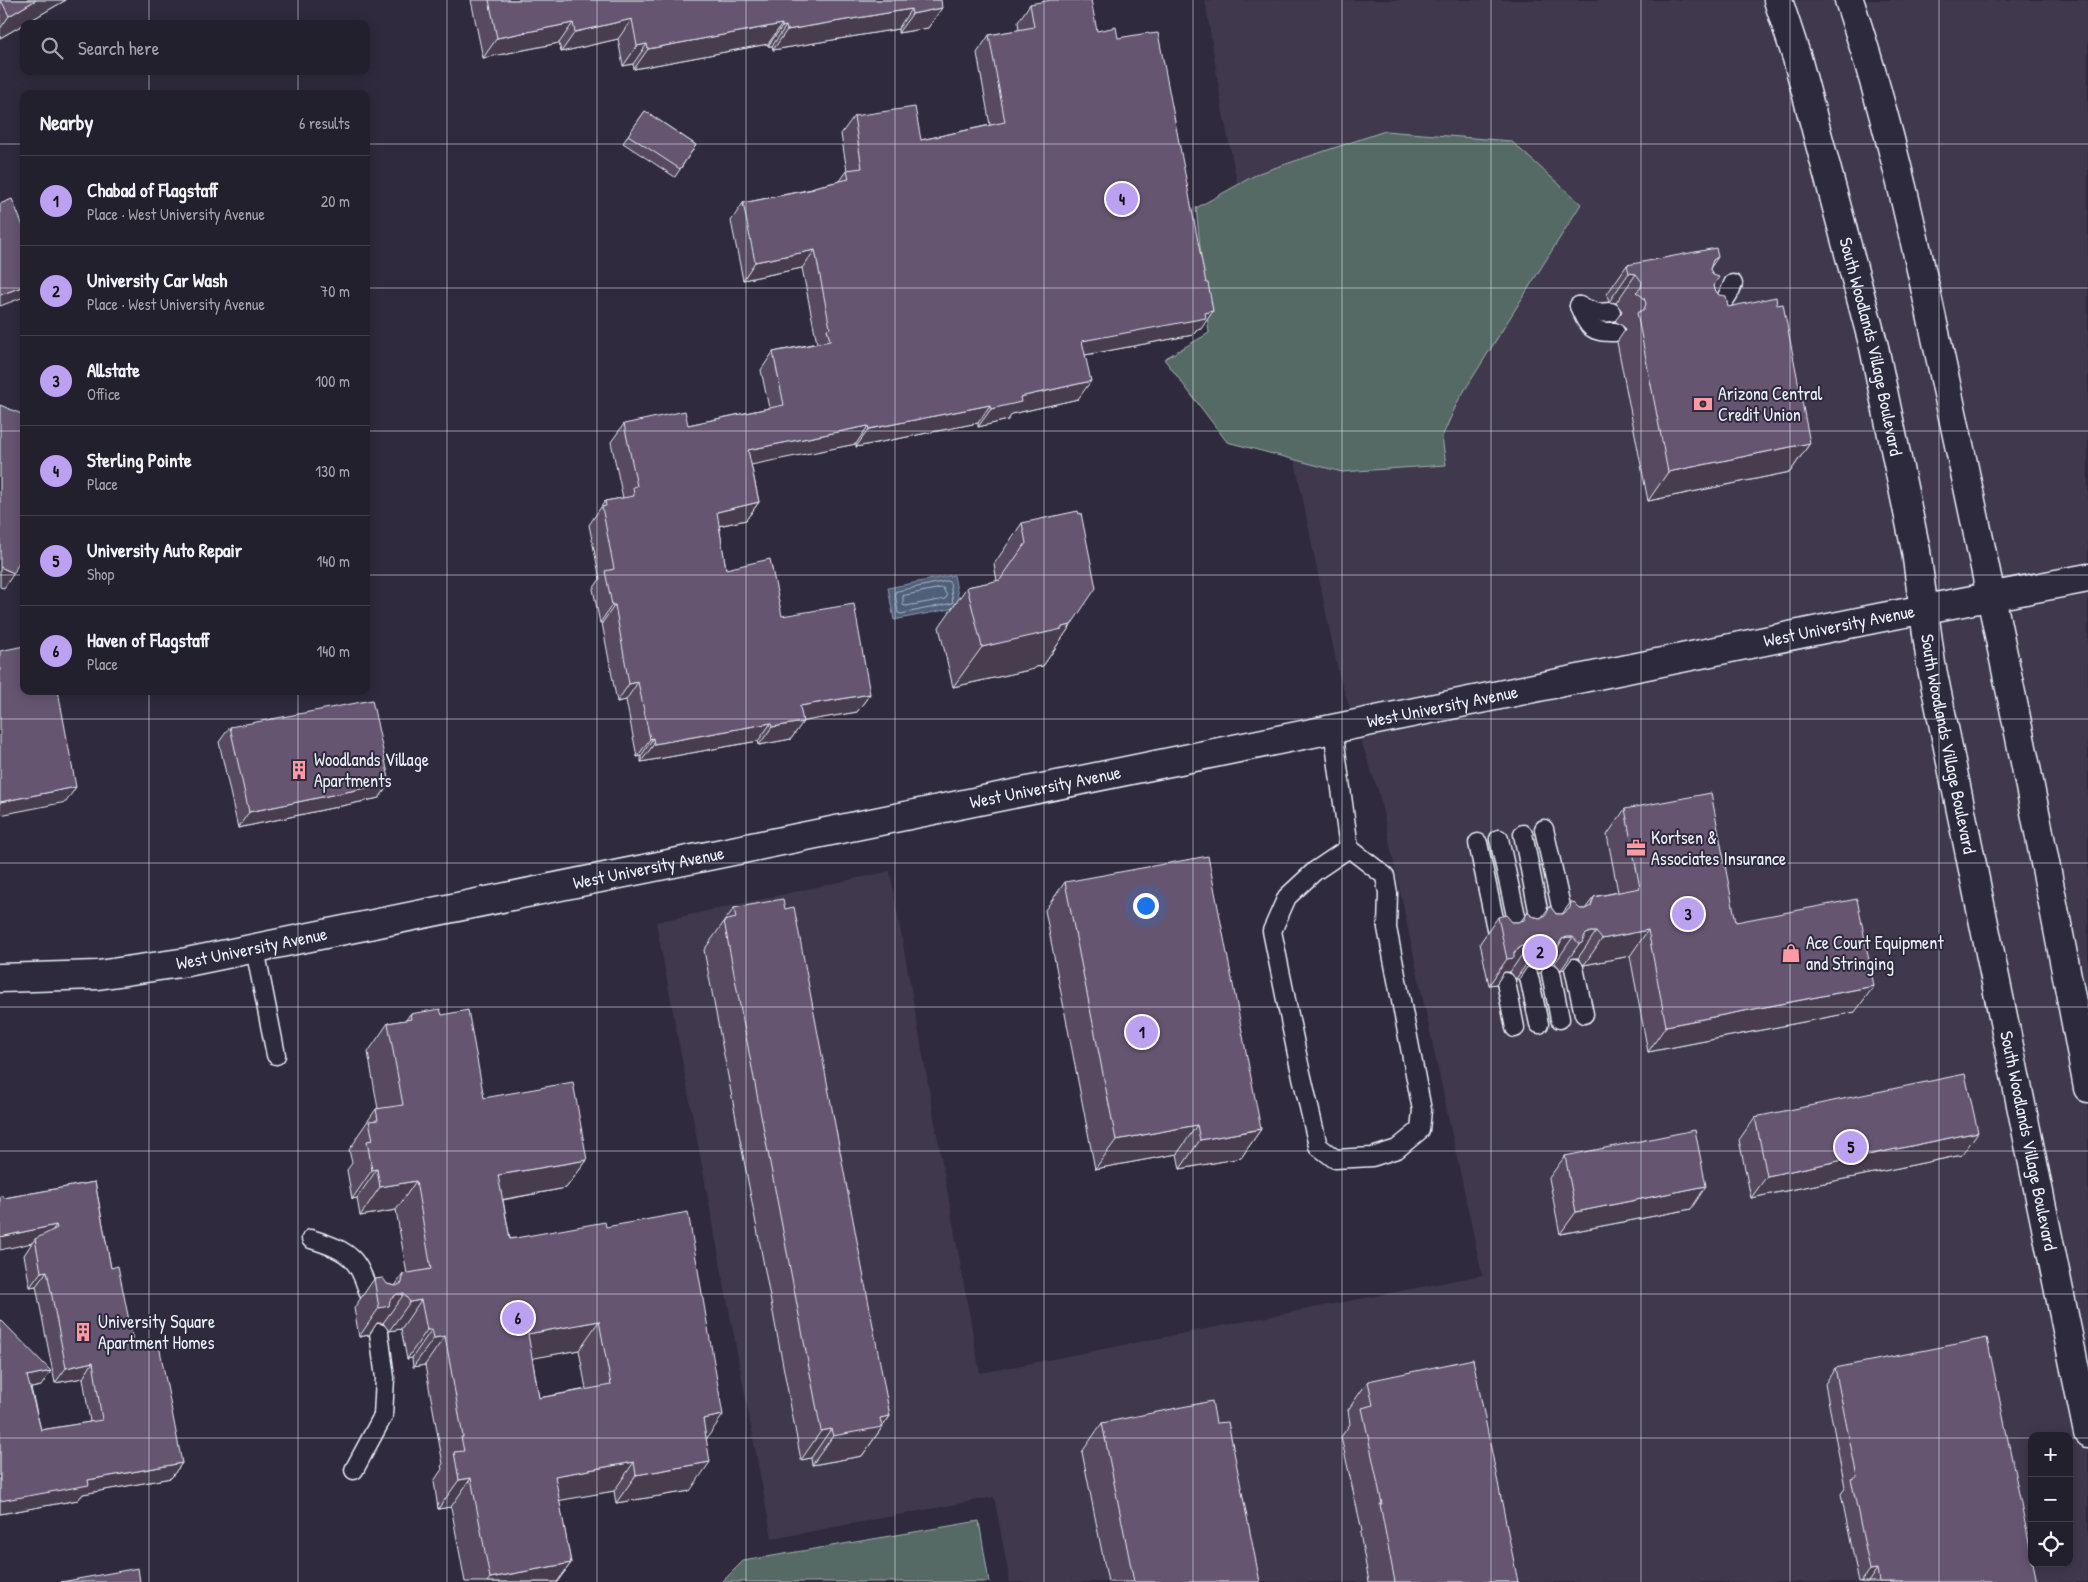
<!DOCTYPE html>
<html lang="en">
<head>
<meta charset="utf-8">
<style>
  :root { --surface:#23202e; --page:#2f2d3a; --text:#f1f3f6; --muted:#a3a3aa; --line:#403e4a; --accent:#bca0f2 }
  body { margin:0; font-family:"Patrick Hand",sans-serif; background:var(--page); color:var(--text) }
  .controls { position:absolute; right:15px; bottom:15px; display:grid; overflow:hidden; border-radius:10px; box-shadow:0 2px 12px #0003 }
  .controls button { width:45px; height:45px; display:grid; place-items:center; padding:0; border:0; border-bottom:1px solid var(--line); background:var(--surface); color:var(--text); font:25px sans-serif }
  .you { position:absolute; left:1145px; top:905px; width:18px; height:18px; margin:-12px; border:4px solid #fff; border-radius:50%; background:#1a73e8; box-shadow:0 0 0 8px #1a73e833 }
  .badge { display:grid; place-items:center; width:32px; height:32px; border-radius:50%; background:var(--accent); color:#111; font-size:16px; font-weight:700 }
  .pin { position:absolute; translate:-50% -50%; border:2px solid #fff; box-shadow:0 1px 5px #0006 }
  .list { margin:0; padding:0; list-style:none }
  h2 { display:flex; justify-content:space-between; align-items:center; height:65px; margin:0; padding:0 20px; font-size:21px }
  h2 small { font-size:16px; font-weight:400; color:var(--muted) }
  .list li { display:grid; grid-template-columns:32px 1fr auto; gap:15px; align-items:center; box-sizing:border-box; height:90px; padding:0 20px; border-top:1px solid var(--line) }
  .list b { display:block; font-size:19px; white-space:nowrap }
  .list p { margin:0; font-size:16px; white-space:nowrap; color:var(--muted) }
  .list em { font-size:16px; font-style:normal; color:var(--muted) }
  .icon { flex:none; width:28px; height:28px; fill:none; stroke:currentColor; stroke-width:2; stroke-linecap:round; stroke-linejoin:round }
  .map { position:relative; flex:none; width:2088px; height:1582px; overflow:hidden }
  .search { position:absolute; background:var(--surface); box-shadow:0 2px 12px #0003; left:20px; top:20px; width:350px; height:55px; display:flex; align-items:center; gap:12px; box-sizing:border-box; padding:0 18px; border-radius:10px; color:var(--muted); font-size:19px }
  .panel { position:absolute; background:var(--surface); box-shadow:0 2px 12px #0003; left:20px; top:90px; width:350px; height:605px; border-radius:10px }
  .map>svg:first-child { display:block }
  .built { fill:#3f374d; fill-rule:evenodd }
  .green { fill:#576b65; stroke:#a0aeae }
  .water { fill:#4f5f79; stroke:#8c99ac }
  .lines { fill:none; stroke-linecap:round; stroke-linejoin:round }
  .shore { stroke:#abb7c5; stroke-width:1 }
  .service-casing { stroke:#e8f1f8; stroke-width:21 }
  .tertiary-casing { stroke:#e8f1f8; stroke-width:31 }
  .service { stroke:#2f2a3d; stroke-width:18 }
  .tertiary { stroke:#2f2a3d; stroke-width:28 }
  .wall { fill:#574961; stroke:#e8f1f8; fill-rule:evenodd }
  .shaded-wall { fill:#473c4f; stroke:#e8f1f8 }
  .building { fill:#655571; stroke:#e8f1f8; fill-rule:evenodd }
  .grid { fill:none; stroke:#e8f1f8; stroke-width:1; stroke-opacity:0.55 }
  .labels { text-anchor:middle; stroke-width:4; stroke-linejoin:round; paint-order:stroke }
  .street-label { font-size:18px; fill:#e8f1f8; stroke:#2f2a3d }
  .poi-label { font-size:18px; fill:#e8f1f8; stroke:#2f2a3d; text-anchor:start }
</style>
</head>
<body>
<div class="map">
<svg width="2088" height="1582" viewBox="0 0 2088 1582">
  <rect width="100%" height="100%" fill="#2f2a3d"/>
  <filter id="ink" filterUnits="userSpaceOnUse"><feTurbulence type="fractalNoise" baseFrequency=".02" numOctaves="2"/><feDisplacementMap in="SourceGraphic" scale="10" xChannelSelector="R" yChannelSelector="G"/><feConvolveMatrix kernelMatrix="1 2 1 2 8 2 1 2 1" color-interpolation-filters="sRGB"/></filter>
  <g filter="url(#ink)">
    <path class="built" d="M1205,0H2088V1582H1010L994,1497L772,1539L656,922L890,871L980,1373L1482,1275L1379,794L1339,676L1223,114ZM2032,1436H2069V1563H2032Z"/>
    <g class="green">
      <path d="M1385,131L1511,141L1581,204L1458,401L1442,437L1446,465L1342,472L1227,442L1164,359L1209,333L1196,208L1259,173Z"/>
      <path d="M979,1521L989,1582H722L743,1561Z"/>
    </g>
    <path class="water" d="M954,575L960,607L894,620L888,588Z"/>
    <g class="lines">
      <g class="shore">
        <path d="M948,581L950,583L953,603L901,614L898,613L895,592Z"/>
        <path d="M943,588L947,596L945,599L906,606L903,605V596Z"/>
      </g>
      <g class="service-casing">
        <g id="service">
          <path d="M1579,306C1589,328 1590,332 1615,332"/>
          <path d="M1579,306L1597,313L1611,312"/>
          <path d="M1708,313C1721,307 1728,298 1733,284"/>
          <path d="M1333,729L1349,848L1385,876L1388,893L1387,928L1422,1110L1420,1130L1397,1149L1372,1157L1335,1159L1318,1146L1299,1064L1272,931L1287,897L1315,871L1349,848"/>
          <path d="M1544,829L1565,925"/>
          <path d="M1523,834L1542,930"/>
          <path d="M1499,839L1520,934"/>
          <path d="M1478,843L1498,938"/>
          <path d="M255,949L276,1055"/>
          <path d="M1574,968L1584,1014"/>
          <path d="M1551,973L1560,1019"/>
          <path d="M1529,977L1539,1024"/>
          <path d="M1506,982L1515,1028"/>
          <path d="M311,1239C357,1253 358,1261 373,1305"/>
          <path d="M354,1470L383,1416L385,1378L379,1333"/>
        </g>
      </g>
      <g class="tertiary-casing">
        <g id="tertiary">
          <path id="s1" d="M1778,0L1797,58L1874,347L1916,551L1931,664L2088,1433"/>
          <path d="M1849,0C1897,144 1926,292 1958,440C2004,655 2048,871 2088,1088"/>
          <path id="s2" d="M0,978L98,975L187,962L1878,618L2088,578"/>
        </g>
      </g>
      <use href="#service" class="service"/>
      <use href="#tertiary" class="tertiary"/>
    </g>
    <g class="wall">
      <path d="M0,0H66L0,38Z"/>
      <path d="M471,0H941L928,28L898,33V29L773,50L772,46H768V44L634,69L633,64L623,66L618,39L561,52L559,43L483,58Z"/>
      <path d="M1030,4L1097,31L1118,38L1201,329L1197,330L1193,335L1085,355L1078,399L1012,414L1008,420L978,427V423L856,447V444L751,464L759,502L746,520L719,526L726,569L782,616L870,694L857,712L803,721L791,739L759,745L758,741L641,762V756L637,757L626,700L617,702L602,623H600L593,589L600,579L589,525L605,501L623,498L611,442L624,424L688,425L769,408L761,370L773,352L817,343L802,268L743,280L731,221L743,203L812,189L814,187L840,181L847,171L841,134L854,116L921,140L990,125L977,53L989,35L1019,30L1018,22Z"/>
      <path d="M645,111L696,145L675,177L623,143Z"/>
      <path d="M1627,265L1710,267V269L1715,290L1728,307L1810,443L1790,472L1648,501L1617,342L1625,330L1624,327L1615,321L1621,313L1622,311L1616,303L1609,302L1607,294Z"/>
      <path d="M1022,523L1071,625L1043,666L1036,667L1034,669L953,687L939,627L967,587L997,581L994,564Z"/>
      <path d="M230,727L390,783L379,798L238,828L219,742Z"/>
      <path d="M1625,809L1736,922L1855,1012L1648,1052L1630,956L1584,965L1578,958H1572L1564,969L1561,970L1555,963H1548L1547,964L1539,974L1537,970L1527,967L1519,979H1516L1510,972H1504L1496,984L1489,985L1480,943L1498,917L1512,922H1518L1521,921L1528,911L1531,916L1540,918L1542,917L1550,906L1556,914H1562L1571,902L1580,909H1585L1594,897L1618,892L1607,835Z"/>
      <path d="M1065,882L1261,1129L1241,1158L1180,1169L1177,1154L1095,1169L1045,910Z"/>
      <path d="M734,908L785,909L890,1416L862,1456L812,1465L811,1458L801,1460L704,950Z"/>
      <path d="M410,1014L442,1015L484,1098L587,1160L566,1188L503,1200L510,1239L606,1227L706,1439L690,1491L616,1503L614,1491L559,1500L571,1563L557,1582H465L451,1507L438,1509L434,1481L442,1469L441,1466L443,1464L425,1365L413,1367L412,1358L407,1359L401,1329L389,1331L383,1323H377L369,1335L359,1337L354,1308L374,1279L387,1284L395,1286L403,1274H407L396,1210L360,1216L357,1198L352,1199L347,1170L352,1163L349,1150L356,1140V1138L376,1109H378L368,1052L388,1023L406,1020ZM579,1350L586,1389L539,1398L532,1358Z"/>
      <path d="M1755,1117L1962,1155L1751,1198L1739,1140Z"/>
      <path d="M1565,1156L1691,1209L1560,1234L1549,1178Z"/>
      <path d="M95,1182L111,1268L135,1350L182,1463L171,1478L83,1494L78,1500L0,1514V1319L41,1386L31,1388L41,1430L90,1422L83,1378L55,1383L36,1286L30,1287L24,1255L32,1243L4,1198Z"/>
      <path d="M1835,1368L2037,1582H1859L1841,1494L1845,1487L1825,1384Z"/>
      <path d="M1368,1381L1518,1582H1369L1360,1533L1362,1531L1341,1437L1350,1424L1348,1410Z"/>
      <path d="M1102,1423H1216L1260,1582H1108L1082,1452Z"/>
    </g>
    <g class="shaded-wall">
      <path d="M36,0H66L0,38V29L9,16Z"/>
      <path d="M942,8L928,28L898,33L912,14Z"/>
      <path d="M911,9L898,29L773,50L787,30Z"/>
      <path d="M632,19L618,39L561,52L575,32Z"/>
      <path d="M573,23L559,43L483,58L497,38Z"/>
      <path d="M782,24L768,44L634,69L648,49Z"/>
      <path d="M786,26L772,46H768L782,27Z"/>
      <path d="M647,44L633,64L623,66L637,46Z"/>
      <path d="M815,250L802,268L743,280L755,262Z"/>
      <path d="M1718,257L1698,286L1713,260Z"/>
      <path d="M1629,273L1636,274L1616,303L1609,302Z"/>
      <path d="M24,286V297L0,306V295Z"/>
      <path d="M1213,311L1201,329L1197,330L1193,335L1069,358L1082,341Z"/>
      <path d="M1091,381L1078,399L1012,414L1008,420L978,427L991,409L1020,397Z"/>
      <path d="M990,405L978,423L856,447L869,429Z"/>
      <path d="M868,426L856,444L736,468L748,450Z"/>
      <path d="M1810,443L1790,472L1648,501L1668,472Z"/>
      <path d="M759,502L746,520L704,529L717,512Z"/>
      <path d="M0,567L14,573L4,588L0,587Z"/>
      <path d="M612,605H615L602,623H600Z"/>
      <path d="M1071,625L1043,666L1036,667L1034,669L953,687L982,647L1062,627Z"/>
      <path d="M638,682L626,700L617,702L629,684Z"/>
      <path d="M870,694L857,712L788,724L800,706Z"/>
      <path d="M803,722L791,739L759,745L772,727Z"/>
      <path d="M771,723L758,741L641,762L654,744Z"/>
      <path d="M653,738L641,756L637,757L650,739Z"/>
      <path d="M390,783L379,798L238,828L249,812Z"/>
      <path d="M76,787L66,802L0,815V802Z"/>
      <path d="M1648,930L1630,956L1584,965L1602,939Z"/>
      <path d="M1590,932H1596L1578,958H1572L1564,969L1561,970L1579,944L1585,935Z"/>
      <path d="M1567,937H1573L1555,963H1548L1547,964L1557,949L1562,939Z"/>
      <path d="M1545,941L1555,944L1537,970L1527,967L1519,979H1516L1534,953L1540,944Z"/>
      <path d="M1522,946H1528L1510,972H1504L1496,984L1489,985L1507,959Z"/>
      <path d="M1874,986L1855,1012L1648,1052L1666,1026Z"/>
      <path d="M1197,1125L1177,1154L1095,1169L1116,1140Z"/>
      <path d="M1261,1129L1241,1158L1180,1169L1200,1140Z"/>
      <path d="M1978,1132L1962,1155L1751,1198L1767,1176Z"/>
      <path d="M587,1160L566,1188L478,1204L498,1175Z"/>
      <path d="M377,1169L357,1198L352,1199L372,1170Z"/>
      <path d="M416,1181L396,1210L360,1216L380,1187Z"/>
      <path d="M1706,1186L1691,1209L1560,1234L1576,1212Z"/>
      <path d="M56,1225L46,1240L35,1239L32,1243L0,1250V1237Z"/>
      <path d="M47,1271L36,1286L30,1287L41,1272Z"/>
      <path d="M397,1294H404L383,1323H377L369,1335L359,1337L379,1308Z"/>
      <path d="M421,1300L401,1329L389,1331L410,1302Z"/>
      <path d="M599,1321L579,1350L507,1363L528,1334Z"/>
      <path d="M432,1329L412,1358L407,1359L427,1330Z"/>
      <path d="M445,1336L425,1365L413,1367L434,1338Z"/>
      <path d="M93,1362L83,1378L55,1383L66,1368Z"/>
      <path d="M51,1371L41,1386L17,1391L27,1376Z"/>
      <path d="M723,1415L703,1444V1419Z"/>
      <path d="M890,1416L862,1456L812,1465L833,1436L880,1418Z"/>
      <path d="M831,1429L811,1458L801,1460L821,1431Z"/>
      <path d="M634,1462L614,1491L534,1505L555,1476Z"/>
      <path d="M710,1462L690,1491L616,1503L636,1475Z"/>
      <path d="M182,1463L171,1478L83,1494L78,1500L0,1514V1501L88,1480Z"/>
      <path d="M471,1478L451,1507L438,1509L459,1480Z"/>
      <path d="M571,1563L557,1582H487L490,1578Z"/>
      <path d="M1877,1569L1868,1582H1861L1870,1570Z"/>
    </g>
    <g class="building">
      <path d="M0,0H36L9,16L2,2L0,3Z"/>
      <path d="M489,0H941L942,8L912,14L911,9L787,30L786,26L782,27V24L648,49L647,44L637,46L632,19L575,32L573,23L497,38Z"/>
      <path d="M1051,0H1091L1097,31L1116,27L1118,38L1148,33L1149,34L1158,33L1206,283H1208L1213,311L1205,313L1206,318L1082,341L1091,381L1020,397L1021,402L991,409L990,405L869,429L868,426L748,450L759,502L717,512L726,569L770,559L782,616L854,604L870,694L800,706L803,722L772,727L771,723L654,744L653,738L650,739L638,682L629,684L615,605H612L605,571L614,569L602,507L606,506L605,501L634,496L633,487L637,486L624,424L685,411L688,425L784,405L773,352L830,341L827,329L830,328L815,250L755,262L743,203L814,189V187L849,179L847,170L862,168L854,116L915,107L921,140L1005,122L989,35L1034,27L1030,4Z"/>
      <path d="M645,111L696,145L680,169L628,135Z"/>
      <path d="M12,199L24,228V286L0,295V204Z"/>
      <path d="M1716,248L1718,257L1713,260L1710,269L1713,275L1719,277L1714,285L1715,290L1719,295L1726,296L1728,307L1776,297L1777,305L1783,304L1810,443L1668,472L1637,313L1644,309L1646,304L1644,298L1636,292L1641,288L1642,282L1636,274L1629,273L1627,265Z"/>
      <path d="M0,405L24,415V551L14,573L0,567Z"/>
      <path d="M1078,511L1079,514L1081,513L1096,588L1071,625L1062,627V629L982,647L967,587L1000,580L1026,543L1022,523Z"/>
      <path d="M24,646V691H58L76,787L0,802V651Z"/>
      <path d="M372,700L390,783L249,812L230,727Z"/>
      <path d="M1711,793L1736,922L1857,899L1874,986L1666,1026L1648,930L1602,939L1596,932H1590L1585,935L1582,943L1579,944L1573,937H1567L1562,939L1557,949L1555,944L1545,941L1540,944L1537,953H1534L1528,946H1522L1514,952V958L1507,959L1498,917L1506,915L1512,922H1518L1524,920L1528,911L1531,916L1540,918L1546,915L1550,906L1556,914H1563L1570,908L1571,902H1573L1580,909H1585L1591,906L1594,897L1640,888L1625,809Z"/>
      <path d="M1208,856L1261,1129L1200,1140L1197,1125L1116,1140L1065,882Z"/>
      <path d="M783,899L785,909L794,907L890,1416L880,1418L882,1427L833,1436L831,1429L821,1431L724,921L736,918L734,908Z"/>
      <path d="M440,1009L442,1015L468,1010L484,1098L573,1082L587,1160L498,1175L510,1239L605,1222L606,1227L688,1212L723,1415L703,1419L710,1462L636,1475L634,1462L555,1476L571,1563L490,1578L471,1478L459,1480L454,1452L464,1451L461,1437H463L445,1336L434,1338L432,1329L427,1330L421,1300L410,1302L404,1294H397L390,1300L389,1306L379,1308L374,1279L383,1278L387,1284L396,1286L402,1283L403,1274L431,1269L416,1181L380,1187L377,1169L372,1170L367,1141L373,1140L369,1121L378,1120L376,1109L403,1105L388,1023L411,1019L410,1014ZM599,1321L611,1385L539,1398L528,1334Z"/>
      <path d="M1965,1074L1978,1132L1767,1176L1755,1117Z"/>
      <path d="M1695,1130L1706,1186L1576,1212L1565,1156Z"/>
      <path d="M95,1182L111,1268L118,1266L135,1350L159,1345L182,1463L88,1480L89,1485L0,1501V1319L51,1371L27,1376L41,1430L102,1420L93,1362L66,1368L47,1271L41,1272L35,1239L57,1228L56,1225L0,1237V1196H3L4,1198Z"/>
      <path d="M1987,1338L2032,1557V1563H2033L2037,1582H1879L1877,1569L1870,1570L1851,1479L1857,1477L1835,1368Z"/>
      <path d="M1473,1359L1518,1582H1395L1380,1504H1382L1362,1408L1373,1405L1368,1381Z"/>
      <path d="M1212,1401L1216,1423L1228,1422L1260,1582H1134L1102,1423Z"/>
      <path d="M138,1568L140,1582H61Z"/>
    </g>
  </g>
  <path class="grid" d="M149,0V24M298,0V24M447,0V1582M597,0V1582M746,0V1582M895,0V1582M1044,0V1582M1193,0V1582M1342,0V1582M1491,0V1582M1641,0V1582M1790,0V1582M1939,0V1582M149,71V94M298,71V94M0,144H24M366,144H2088M0,288H24M366,288H2088M0,431H24M366,431H2088M0,575H24M366,575H2088M149,691V1582M298,691V1582M0,719H2088M0,863H2088M0,1007H2088M0,1151H2088M0,1294H2088M0,1438H2032M2069,1438H2088"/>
  <defs>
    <g id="bank-bare" transform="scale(1.5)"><path d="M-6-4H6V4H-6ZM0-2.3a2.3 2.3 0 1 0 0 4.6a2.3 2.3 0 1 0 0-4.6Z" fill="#ff9aa2" stroke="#2f2a3d" stroke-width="2.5" paint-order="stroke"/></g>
    <g id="building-bare" transform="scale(1.5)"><path d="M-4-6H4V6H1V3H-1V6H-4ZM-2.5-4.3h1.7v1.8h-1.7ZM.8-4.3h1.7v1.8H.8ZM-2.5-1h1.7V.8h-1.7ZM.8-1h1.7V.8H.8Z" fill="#ff9aa2" stroke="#2f2a3d" stroke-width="2.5" paint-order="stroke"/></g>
    <g id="office-bare" transform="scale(1.5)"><path d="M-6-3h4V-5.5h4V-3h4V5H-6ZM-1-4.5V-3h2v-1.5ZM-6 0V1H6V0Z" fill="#ff9aa2" stroke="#2f2a3d" stroke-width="2.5" paint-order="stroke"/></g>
    <g id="shop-bare" transform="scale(1.5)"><path d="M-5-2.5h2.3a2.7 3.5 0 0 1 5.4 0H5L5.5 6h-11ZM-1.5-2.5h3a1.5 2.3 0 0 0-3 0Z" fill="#ff9aa2" stroke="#2f2a3d" stroke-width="2.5" paint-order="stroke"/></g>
  </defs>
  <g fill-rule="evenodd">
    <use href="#bank-bare" x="1703" y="404"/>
    <use href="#building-bare" x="299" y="770"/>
    <use href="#office-bare" x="1636" y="848"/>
    <use href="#shop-bare" x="1791" y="953"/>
    <use href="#building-bare" x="83" y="1332"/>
  </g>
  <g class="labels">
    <g class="street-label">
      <text dy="6" stroke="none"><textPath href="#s1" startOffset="359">South Woodlands Village Boulevard</textPath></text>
      <text dy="6" stroke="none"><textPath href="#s2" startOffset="1874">West University Avenue</textPath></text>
      <text dy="6" stroke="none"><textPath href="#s2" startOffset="1469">West University Avenue</textPath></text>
      <text dy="6" stroke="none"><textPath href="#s1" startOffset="764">South Woodlands Village Boulevard</textPath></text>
      <text dy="6" stroke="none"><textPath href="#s2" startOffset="1064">West University Avenue</textPath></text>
      <text dy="6" stroke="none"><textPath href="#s2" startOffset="659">West University Avenue</textPath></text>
      <text dy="6" stroke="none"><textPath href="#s2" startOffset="254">West University Avenue</textPath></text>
      <text dy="6" stroke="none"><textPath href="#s1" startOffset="1169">South Woodlands Village Boulevard</textPath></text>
    </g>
    <g class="poi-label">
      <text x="1718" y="400">Arizona Central<tspan x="1718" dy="21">Credit Union</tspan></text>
      <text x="314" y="766">Woodlands Village<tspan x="314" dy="21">Apartments</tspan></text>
      <text x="1651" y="844">Kortsen &amp;<tspan x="1651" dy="21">Associates Insurance</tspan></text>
      <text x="1806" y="949">Ace Court Equipment<tspan x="1806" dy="21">and Stringing</tspan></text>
      <text x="98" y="1328">University Square<tspan x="98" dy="21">Apartment Homes</tspan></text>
    </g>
  </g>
</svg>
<div class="controls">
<button>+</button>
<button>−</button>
<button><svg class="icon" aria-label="locate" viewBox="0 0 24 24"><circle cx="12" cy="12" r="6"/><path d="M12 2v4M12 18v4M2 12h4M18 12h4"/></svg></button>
</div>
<div class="you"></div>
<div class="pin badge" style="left:1142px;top:1032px">1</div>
<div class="pin badge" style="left:1540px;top:952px">2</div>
<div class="pin badge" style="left:1688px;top:914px">3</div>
<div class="pin badge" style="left:1122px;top:199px">4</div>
<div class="pin badge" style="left:1851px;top:1147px">5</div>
<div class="pin badge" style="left:518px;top:1318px">6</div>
<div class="search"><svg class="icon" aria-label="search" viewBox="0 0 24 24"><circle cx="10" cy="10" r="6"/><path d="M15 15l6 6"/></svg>Search here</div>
<section class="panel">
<h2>Nearby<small>6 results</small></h2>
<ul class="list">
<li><span class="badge">1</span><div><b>Chabad of Flagstaff</b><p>Place · West University Avenue</p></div><em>20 m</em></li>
<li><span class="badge">2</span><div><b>University Car Wash</b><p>Place · West University Avenue</p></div><em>70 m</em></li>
<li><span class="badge">3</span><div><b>Allstate</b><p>Office</p></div><em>100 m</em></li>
<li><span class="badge">4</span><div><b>Sterling Pointe</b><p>Place</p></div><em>130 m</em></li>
<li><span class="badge">5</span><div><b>University Auto Repair</b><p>Shop</p></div><em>140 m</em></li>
<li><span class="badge">6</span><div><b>Haven of Flagstaff</b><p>Place</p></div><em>140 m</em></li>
</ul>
</section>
</div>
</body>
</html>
